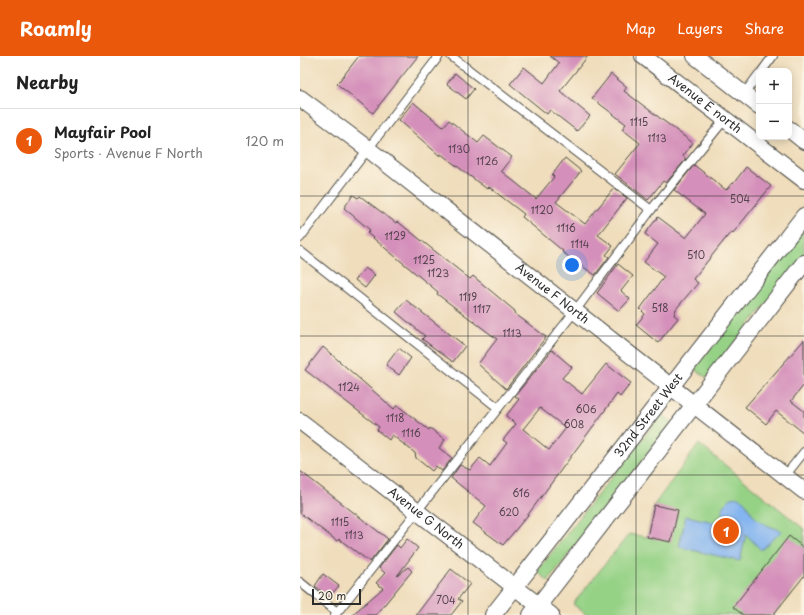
<!DOCTYPE html>
<html lang="en">
<head>
<meta charset="utf-8">
<style>
  :root { --surface:#fff; --page:#f6f6f6; --text:#222; --muted:#767676; --line:#e0e0e0; --accent:#ea580c }
  body { margin:0; font-family:"Playpen Sans",sans-serif; background:var(--page); color:var(--text) }
  .controls { position:absolute; right:12px; top:12px; display:grid; overflow:hidden; border-radius:8px; box-shadow:0 2px 10px #0003 }
  .controls button { width:36px; height:36px; display:grid; place-items:center; padding:0; border:0; border-bottom:1px solid var(--line); background:var(--surface); color:var(--text); font:20px sans-serif }
  .scale { position:absolute; left:12px; bottom:10px; width:49px; box-sizing:border-box; padding-left:4px; border:2px solid #2b2b2b; border-top:0; font-size:11px; line-height:14px; white-space:nowrap; color:#2b2b2b; -webkit-text-stroke:3px #fcf5e5; paint-order:stroke }
  .you { position:absolute; left:272px; top:209px; width:14px; height:14px; margin:-10px; border:3px solid #fff; border-radius:50%; background:#1a73e8; box-shadow:0 0 0 6px #1a73e833 }
  .badge { display:grid; place-items:center; width:26px; height:26px; border-radius:50%; background:var(--accent); color:#fff; font-size:13px; font-weight:700 }
  .pin { position:absolute; translate:-50% -50%; border:2px solid #fff; box-shadow:0 1px 4px #0006 }
  .list { margin:0; padding:0; list-style:none }
  h2 { display:flex; justify-content:space-between; align-items:center; height:52px; margin:0; padding:0 16px; font-size:17px }
  h2 small { font-size:13px; font-weight:400; color:var(--muted) }
  .list li { display:grid; grid-template-columns:26px 1fr auto; gap:12px; align-items:center; box-sizing:border-box; height:64px; padding:0 16px; border-top:1px solid var(--line) }
  .list b { display:block; font-size:15px; white-space:nowrap }
  .list p { margin:0; font-size:13px; white-space:nowrap; color:var(--muted) }
  .list em { font-size:13px; font-style:normal; color:var(--muted) }
  .map { position:relative; flex:none; width:504px; height:559px; overflow:hidden }
  header { display:flex; align-items:center; gap:24px; box-sizing:border-box; height:56px; padding:0 20px; background:var(--accent); color:#fff }
  header strong { font-size:19px }
  nav { display:flex; gap:22px; margin-inline-start:auto; font-size:14px }
  main { display:flex }
  aside { flex:1; background:var(--surface) }
  .map>svg:first-child { display:block }
  .green { fill:#95d286; stroke:#607e58 }
  .water { fill:#85b5f0; stroke:#58708e }
  .building { fill:#d48fba; fill-rule:evenodd }
  .lines { fill:none; stroke-linecap:round; stroke-linejoin:round }
  .lane-casing { stroke:#484641; stroke-width:10 }
  .street-casing { stroke:#484641; stroke-width:18 }
  .lane { stroke:#fff; stroke-width:8 }
  .street { stroke:#fff; stroke-width:16 }
  .grid { fill:none; stroke:#2b2b2b; stroke-width:1; stroke-opacity:0.55 }
  .labels { text-anchor:middle; stroke-width:4; stroke-linejoin:round; paint-order:stroke }
  .number-label { font-size:10px; fill:#55444f }
  .street-label { font-size:12px; fill:#2b2b2b; stroke:#fcf5e5 }
</style>
</head>
<body>
<header>
<strong>Roamly</strong>
<nav><a>Map</a><a>Layers</a><a>Share</a></nav>
</header>
<main>
<aside>
<h2>Nearby<small></small></h2>
<ul class="list">
<li><span class="badge">1</span><div><b>Mayfair Pool</b><p>Sports · Avenue F North</p></div><em>120 m</em></li>
</ul>
</aside>
<div class="map">
<svg width="504" height="559" viewBox="0 0 504 559">
  <rect width="100%" height="100%" fill="#fcf5e5"/>
  <filter id="ink" filterUnits="userSpaceOnUse"><feTurbulence type="fractalNoise" baseFrequency=".025" numOctaves="2"/><feDisplacementMap in="SourceGraphic" scale="8" xChannelSelector="R" yChannelSelector="G"/><feConvolveMatrix kernelMatrix="1 2 1 2 8 2 1 2 1" color-interpolation-filters="sRGB"/></filter>
  <filter id="wash" filterUnits="userSpaceOnUse"><feTurbulence type="fractalNoise" baseFrequency=".012" numOctaves="4" result="noise"/><feDisplacementMap in="SourceGraphic" scale="16" xChannelSelector="R" yChannelSelector="G"/><feGaussianBlur stdDeviation="0.9" result="paint"/><feColorMatrix in="noise" values="0 0 0 0 0 0 0 0 0 0 0 0 0 0 0 0 0 1.4 0 .05"/><feComposite in="paint" operator="in"/></filter>
  <g filter="url(#wash)">
    <rect width="100%" height="100%" fill="#efddbb"/>
    <g class="green">
      <path d="M504,172V200L407,322L396,314V311Z"/>
      <path d="M362,358L372,366L248,525L238,516V514Z"/>
      <path d="M399,388L504,473V520L473,559H287L273,548L329,478L347,481L354,449Z"/>
    </g>
    <path class="water" d="M438,441C446,444 448,453 454,460C460,468 472,471 482,475L461,494L446,478L440,505L379,491L386,460L432,470L422,456L423,450L431,442Z"/>
    <g id="blocks">
      <g class="building">
        <path d="M59,0H118L73,57L37,28Z"/>
        <path d="M250,0H288L260,35L290,60L277,75L250,54L247,58L210,28L224,11L244,27L259,7Z"/>
        <path d="M155,17L174,33L166,43L147,28Z"/>
        <path d="M311,18L327,31L324,35L393,87L383,100L386,103L366,127L363,125L348,144L315,118L340,87L322,73L326,68L292,42Z"/>
        <path d="M113,46L143,71L149,64L178,87L184,80L212,101L201,115L236,143L254,121L252,119L265,102L281,115L256,146L285,168L314,132L327,142L298,179L313,190L306,199L309,201L295,219L262,196L263,195L222,161L224,158L189,131L187,133L141,98L140,100L99,64Z"/>
        <path d="M394,109L426,134L432,127L433,128L446,111L471,130L433,177L431,176L393,223L398,227L376,253L374,259L378,262L358,287L336,269L345,258L340,253L364,221L344,206L358,188L345,178L358,161L386,182L405,158L374,134Z"/>
        <path d="M53,139L58,142L60,140L96,167L97,165L170,223L173,220L215,255L214,257L246,281L206,333L178,308L197,283L137,238L138,236L67,177L70,174L44,152Z"/>
        <path d="M318,208L333,220L321,235L330,243L319,255L297,237Z"/>
        <path d="M65,212L75,219L65,232L55,224Z"/>
        <path d="M106,244L165,290L153,306L122,283L125,280L96,256Z"/>
        <path d="M504,284V329L491,345L504,355V377L476,355L466,368L445,351Z"/>
        <path d="M23,291L94,353L97,349L129,374L130,372L145,384L139,392L152,402L142,415L136,410L132,415L116,402L115,397L92,379L89,384L77,374L79,371L5,314Z"/>
        <path d="M99,292L111,302L99,319L86,309Z"/>
        <path d="M252,294L272,311L262,322L282,338L306,308L331,327L320,341L317,338L227,460L203,489L173,467L186,450L151,422L160,409L170,414L180,402L190,410L207,387L203,384L216,368L206,360L219,343L215,340ZM240,352L266,372L249,394L223,373Z"/>
        <path d="M0,415L88,483L70,506L39,483L37,485L0,457Z"/>
        <path d="M354,449L378,454L371,486L347,481Z"/>
        <path d="M489,480L504,492V520L473,559H443L433,551Z"/>
        <path d="M107,483L118,492L97,520L108,511L112,515L76,559H52L83,532L76,527L85,517L79,512L97,489L100,492Z"/>
        <path d="M151,513L170,528L158,543L162,545L151,559H116Z"/>
        <path d="M23,518L39,530L29,541L15,530Z"/>
      </g>
    </g>
  </g>
  <g filter="url(#ink)">
    <use href="#blocks" fill-opacity="0" stroke="#484641" stroke-width="1"/>
    <g class="lines">
      <g class="lane-casing">
        <g id="lane">
          <path d="M151,0L351,154"/>
          <path d="M462,15L473,0"/>
          <path d="M444,38L459,18"/>
          <path d="M0,182L139,0"/>
          <path d="M0,195L197,351"/>
          <path d="M485,420L504,396"/>
          <path d="M0,526L37,556"/>
          <path d="M35,559L275,255L351,154L425,63"/>
        </g>
      </g>
      <g class="street-casing">
        <g id="street">
          <path id="s1" d="M343,0L504,124"/>
          <path d="M395,0L459,50"/>
          <path id="s2" d="M0,42L68,93L504,435"/>
          <path d="M489,73L504,85"/>
          <path id="s3" d="M0,365L251,559"/>
          <path id="s4" d="M193,559L504,160"/>
          <path d="M231,559L504,207"/>
        </g>
      </g>
      <use href="#lane" class="lane"/>
      <use href="#street" class="street"/>
    </g>
  </g>
  <path class="grid" d="M168,0V559M336,0V559M0,140H504M0,280H504M0,419H504"/>
  <g class="labels">
    <g class="number-label">
      <text x="339" y="70">1115</text>
      <text x="357" y="86">1113</text>
      <text x="159" y="97">1130</text>
      <text x="187" y="109">1126</text>
      <text x="440" y="147">504</text>
      <text x="242" y="158">1120</text>
      <text x="266" y="176">1116</text>
      <text x="95" y="184">1129</text>
      <text x="280" y="192">1114</text>
      <text x="396" y="203">510</text>
      <text x="124" y="208">1125</text>
      <text x="138" y="221">1123</text>
      <text x="168" y="245">1119</text>
      <text x="360" y="256">518</text>
      <text x="182" y="257">1117</text>
      <text x="212" y="281">1113</text>
      <text x="49" y="335">1124</text>
      <text x="286" y="357">606</text>
      <text x="95" y="366">1118</text>
      <text x="274" y="372">608</text>
      <text x="111" y="381">1116</text>
      <text x="221" y="441">616</text>
      <text x="209" y="460">620</text>
      <text x="40" y="470">1115</text>
      <text x="54" y="483">1113</text>
      <text x="146" y="548">704</text>
    </g>
    <g class="street-label">
      <text dy="4" stroke="none"><textPath href="#s1" startOffset="78">Avenue E north</textPath></text>
      <text dy="4" stroke="none"><textPath href="#s2" startOffset="319">Avenue F North</textPath></text>
      <text dy="4" stroke="none"><textPath href="#s4" startOffset="253">32nd Street West</textPath></text>
      <text dy="4" stroke="none"><textPath href="#s3" startOffset="159">Avenue G North</textPath></text>
    </g>
  </g>
</svg>
<div class="controls">
<button>+</button>
<button>−</button>
</div>
<div class="scale">20 m</div>
<div class="you"></div>
<div class="pin badge" style="left:426px;top:475px">1</div>
</div>
</main>
</body>
</html>
